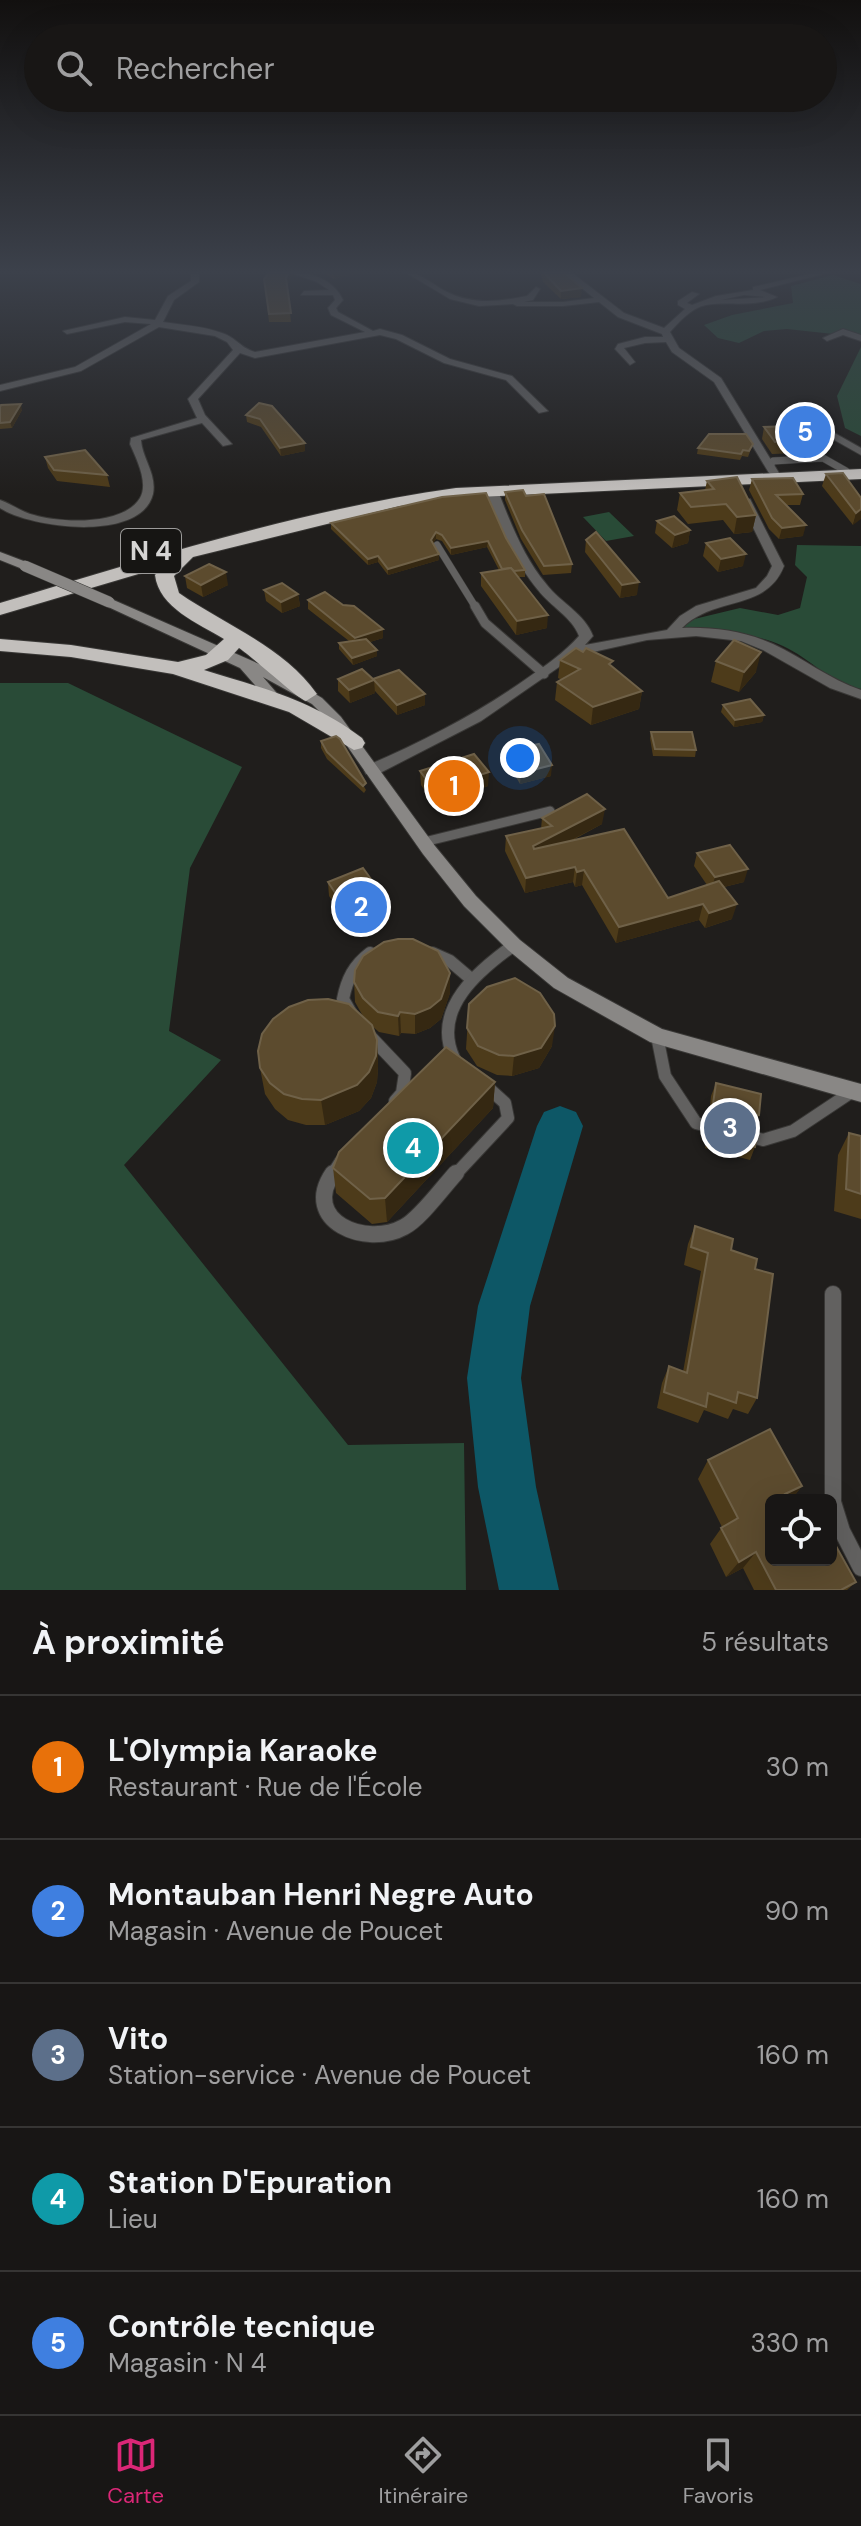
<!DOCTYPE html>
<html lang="fr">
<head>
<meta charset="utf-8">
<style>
  :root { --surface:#181615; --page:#252322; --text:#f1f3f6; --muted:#9f9fa0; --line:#363534; --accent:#db2777 }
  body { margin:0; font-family:"DM Sans",sans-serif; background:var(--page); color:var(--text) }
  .controls { position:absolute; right:24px; bottom:24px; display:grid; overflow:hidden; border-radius:12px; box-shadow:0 8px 32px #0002 }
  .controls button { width:72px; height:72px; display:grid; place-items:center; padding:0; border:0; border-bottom:2px solid var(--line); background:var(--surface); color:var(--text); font:40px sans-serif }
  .you { position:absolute; left:520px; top:758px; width:28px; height:28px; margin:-20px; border:6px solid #fff; border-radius:50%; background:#1a73e8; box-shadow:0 0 0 12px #1a73e833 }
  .badge { display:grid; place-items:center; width:52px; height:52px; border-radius:50%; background:var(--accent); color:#fff; font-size:26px; font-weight:700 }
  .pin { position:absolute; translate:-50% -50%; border:4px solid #fff; box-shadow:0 2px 8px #0006 }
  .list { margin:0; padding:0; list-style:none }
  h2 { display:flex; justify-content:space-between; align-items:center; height:104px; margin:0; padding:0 32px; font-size:34px }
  h2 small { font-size:26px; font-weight:400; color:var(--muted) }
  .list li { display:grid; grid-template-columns:52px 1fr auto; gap:24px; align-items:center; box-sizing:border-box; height:144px; padding:0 32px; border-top:2px solid var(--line) }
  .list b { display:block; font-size:30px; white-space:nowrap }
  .list p { margin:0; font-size:26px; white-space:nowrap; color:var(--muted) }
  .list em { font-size:26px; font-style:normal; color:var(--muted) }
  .icon { flex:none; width:44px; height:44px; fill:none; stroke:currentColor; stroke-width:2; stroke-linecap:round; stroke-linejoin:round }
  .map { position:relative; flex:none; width:861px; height:1590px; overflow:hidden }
  .search { position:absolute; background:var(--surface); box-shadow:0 8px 32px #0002; left:24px; right:24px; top:24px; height:88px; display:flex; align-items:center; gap:20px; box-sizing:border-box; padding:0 28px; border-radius:44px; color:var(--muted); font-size:30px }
  .sheet { height:824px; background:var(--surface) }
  nav { display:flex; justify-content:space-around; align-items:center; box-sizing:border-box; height:112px; border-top:2px solid var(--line); background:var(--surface); font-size:22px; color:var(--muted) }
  nav a { display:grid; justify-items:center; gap:4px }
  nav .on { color:var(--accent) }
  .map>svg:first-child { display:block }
  .green { fill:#294b37 }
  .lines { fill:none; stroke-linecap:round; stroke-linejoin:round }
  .river { fill:#0d5766; fill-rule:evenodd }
  .lane-far3-casing { stroke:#393836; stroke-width:8 }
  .lane-far2-casing { stroke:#393836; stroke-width:11 }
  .lane-far1-casing { stroke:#393836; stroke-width:14 }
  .lane-casing { stroke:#393836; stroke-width:18 }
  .street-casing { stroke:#393836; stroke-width:2 }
  .secondary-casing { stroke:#393836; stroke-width:2 }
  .highway-casing { stroke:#393836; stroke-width:2 }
  .lane-far3 { stroke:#626160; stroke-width:7 }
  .lane-far2 { stroke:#626160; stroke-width:9 }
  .lane-far1 { stroke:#626160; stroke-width:12 }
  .lane { stroke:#626160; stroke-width:16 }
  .street { fill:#626160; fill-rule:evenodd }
  .secondary { fill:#898785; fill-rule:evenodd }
  .highway { fill:#c2bfbc; fill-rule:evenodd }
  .secondary-bridge-casing { stroke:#393836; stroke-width:12; stroke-linecap:butt }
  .secondary-bridge { stroke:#898785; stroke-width:11 }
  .wall { fill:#4d3b1a }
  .shaded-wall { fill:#352812 }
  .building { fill:#5c4b2e; stroke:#6f6148; stroke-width:2 }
  .labels { text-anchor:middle; stroke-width:6; stroke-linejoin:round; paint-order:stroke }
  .shield { fill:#161513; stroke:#9c9b9a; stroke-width:2 }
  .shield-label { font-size:26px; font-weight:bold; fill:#d6d5d4 }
</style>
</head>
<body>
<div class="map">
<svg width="861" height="1590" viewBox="0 0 861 1590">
  <rect width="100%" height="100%" fill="#201e1c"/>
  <g class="green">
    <path d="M833,275L861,284V337L787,329L764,331L739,343L718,338L704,325L732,315L793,303L791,286Z"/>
    <path d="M861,347V436L845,428L837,396Z"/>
    <path d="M609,512L634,536L606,541L583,517Z"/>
    <path d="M797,545L861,546V689C832,685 810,658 783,646C752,632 717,631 683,627L686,621L740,608L778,615L800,608L807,577L795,565Z"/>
    <path d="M0,683H68L242,767L190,868L169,1031L221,1060L124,1165L348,1445L464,1443L466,1590H0Z"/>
  </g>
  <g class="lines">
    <path class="river" d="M560,1106L576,1112L583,1126L530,1306L521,1378L536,1487L559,1590H499L478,1487L467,1378L478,1306L537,1126L544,1112Z"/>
    <g class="lane-far3-casing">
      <g id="lane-far3">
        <path d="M770,466L773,461L823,458L846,471"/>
        <path d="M437,545L476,608"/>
      </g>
    </g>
    <g class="lane-far2-casing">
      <g id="lane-far2">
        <path d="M475,606L485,623L544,674"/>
        <path d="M424,842L550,811"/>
      </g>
    </g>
    <g class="lane-far1-casing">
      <g id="lane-far1">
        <path d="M432,953L450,961L470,978"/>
        <path d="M351,1013L343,999C347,979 354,965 370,953"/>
        <path d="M369,1035L405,1073L402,1093L395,1101"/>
        <path d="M657,1036L665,1076L696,1123L722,1130"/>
        <path d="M454,1058C431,1009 479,970 514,945"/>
        <path d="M745,1135L763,1140L793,1131L853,1091"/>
        <path d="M332,1175L341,1161"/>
        <path d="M455,1175L508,1118L505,1103L484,1084"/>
      </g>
    </g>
    <g class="lane-casing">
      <g id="lane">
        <path d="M333,1173C300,1221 366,1248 404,1227C420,1219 443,1187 456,1173"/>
        <path d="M833,1294V1502L842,1531L861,1568"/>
      </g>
    </g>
    <g class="street-casing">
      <g id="street">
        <path d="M191,272H199V282L174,300L163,322C182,325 204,326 222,333C237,338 239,347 255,352L365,332L331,315L328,308L335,300L333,295H301L304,291L329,290L317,282L288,272C312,272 334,280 343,300L336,308L338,312L373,331L380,329L402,335L450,359L512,376L548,411L539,413L506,380L444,363L396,339L380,335L255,358L240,353L198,399L205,415L232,444L223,446L202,423L141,440C142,458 157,474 153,494C141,543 30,528 0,508V500C12,504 21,512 34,515C61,523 123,526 140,498C149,483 136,458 130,444L131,438L197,418L188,399L233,350L227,342L215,336L159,327L81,371L0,391V385L75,367L151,324L125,322L67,334L63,331L125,317L155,320L168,296L191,281Z"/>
        <path d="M405,272C420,272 432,284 445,291C472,305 498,302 527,296L536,287L540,289L533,300L524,302H563L594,298L562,272H571L624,313L664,328L685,309L678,305V301L692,292L699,294L687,303L692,305L716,296L753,290V287L818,272H831L760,290L777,297C755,308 729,301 706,305C691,308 679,322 670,332L679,348L721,378L779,473L774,476L769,473L714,382L672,352L666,342L645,343L624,348L635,362L630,365L615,349L618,344L645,337H663L662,334L618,317L599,302L563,306H517L513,304L479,306L450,299ZM744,295L766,297L721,300Z"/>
        <path d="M843,329L861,335V341L843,335L827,341L823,338Z"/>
        <path d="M794,410L861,448V455L790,415V411Z"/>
        <path d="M488,489L498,491C511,524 524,558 547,585C561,603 585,614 593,636L585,645L667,630L680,616L696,606L756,588L767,576L772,566L740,501L750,499L784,566C766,612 715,595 682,628C713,627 744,631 773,644C803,658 829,679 861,690V699L830,688L763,650L741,641L696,636L647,640L575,656L481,721L378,774H366L364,770L366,766C422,742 476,714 526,679C545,666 564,653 579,636C572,617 550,606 538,590C514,561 500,526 486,491Z"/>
      </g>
    </g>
    <g class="secondary-casing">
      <g id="secondary">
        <path d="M0,552L29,563L31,566L25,570L0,560Z"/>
        <path d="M109,598L282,674L322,698L341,717L435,846L476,896L520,940L568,978L662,1029L861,1084V1102L650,1042L554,988L508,950L464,906L423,854L331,723L312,704L263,677L281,698L279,701H269L240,668L104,605L103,602Z"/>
      </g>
    </g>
    <g class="highway-casing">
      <path id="highway" d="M861,469V479L456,498L400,506L193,557L174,576L179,593C225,625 283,646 317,694L306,701C297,698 254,658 239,648L228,660L204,670C265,689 310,699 362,738L365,743L362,748L354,750L289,712L173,674L71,657L0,651V639L71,645L178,662L206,655L224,639C198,623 159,608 155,575L162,567L0,615V603C150,558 300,510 456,488Z"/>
    </g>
    <use href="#lane-far3" class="lane-far3"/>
    <use href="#lane-far2" class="lane-far2"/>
    <use href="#lane-far1" class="lane-far1"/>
    <use href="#lane" class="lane"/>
    <use href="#street" class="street"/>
    <use href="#secondary" class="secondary"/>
    <use href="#highway" class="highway"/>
    <g class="secondary-bridge-casing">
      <path id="secondary-bridge" d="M25,566L109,602"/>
    </g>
    <use href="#secondary-bridge" class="secondary-bridge"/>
  </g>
  <g class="wall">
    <path d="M269,272H291L292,276L287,285L291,322H269L264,279Z"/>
    <path d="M321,272H363L334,279Z"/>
    <path d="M540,272H564L581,297L561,299L543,282Z"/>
    <path d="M272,406L305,443V451L281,456L261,427L247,422L246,415Z"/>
    <path d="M0,407L22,410L12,428L0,429Z"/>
    <path d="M764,427L802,441L800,453L772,454L762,439Z"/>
    <path d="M753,444L748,457L742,456L740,460L697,454L698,448Z"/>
    <path d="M45,457L107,475L110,487L57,481L48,468Z"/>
    <path d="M826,474L861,498L853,525L822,486Z"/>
    <path d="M752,479L803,494L800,505H787L803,536L779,539L769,529L749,490Z"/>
    <path d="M707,481L756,515L752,532L734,534L723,520L688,524L677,510L680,493L705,490Z"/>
    <path d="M505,492L526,496L572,564L571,573L543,575L521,539L505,500Z"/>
    <path d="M657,521L690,530L688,543L672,548L655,533Z"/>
    <path d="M331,523L506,538L525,570V577H518L547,628L516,635L481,586V573L499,570L487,547L451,555L442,541L436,539L433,543L439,554V560L388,575L378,562L368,565L331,529Z"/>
    <path d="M586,540L637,595L620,598L585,552Z"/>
    <path d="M706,543L743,566L718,572L703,556Z"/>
    <path d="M185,576L228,585L203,597L187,588Z"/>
    <path d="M264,590L298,594L300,606L282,613L266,601Z"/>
    <path d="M308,600L343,605L383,629V638L370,642L377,656L353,665L339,649V643L349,641L308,609Z"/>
    <path d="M560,660L613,667L642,691L639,709L591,725L555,700L557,682L562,680L558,678Z"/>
    <path d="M716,661L756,672L739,692L711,682Z"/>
    <path d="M338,679H373L425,705L397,715L375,691V693L350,703L338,691Z"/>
    <path d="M723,705L764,715L762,722L734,727L721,712Z"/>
    <path d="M651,732L696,750L695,757L653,756L650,738Z"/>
    <path d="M336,736L366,790L364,793L327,759L321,748V741Z"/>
    <path d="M507,751L551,776L520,784L507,762Z"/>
    <path d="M420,771L488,786L434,804L421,785Z"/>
    <path d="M542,818L602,824L571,841L668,898L707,885L694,866L697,853L744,882L724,887L732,919L705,928L699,920L616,943L582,885L575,887L573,882L525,893L505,851L506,836L541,829Z"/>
    <path d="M328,882L390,918L354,934L329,896Z"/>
    <path d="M450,973V993L441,1019L430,1028L415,1034L401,1033L399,1036L379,1032L372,1026L377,1040L378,1066L377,1082L371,1098L359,1111L325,1125H306L288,1120L275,1109L265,1094L260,1068L364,1018L355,1002L354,982Z"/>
    <path d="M469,1004L552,1046L539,1068L512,1076L497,1075L477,1066L466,1049Z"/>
    <path d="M495,1082L493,1108L387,1222L372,1224L336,1193L333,1168Z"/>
    <path d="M716,1083L759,1115L753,1128L709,1117L711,1096Z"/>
    <path d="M711,1122L755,1147L750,1160L705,1148L707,1135Z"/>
    <path d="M849,1133L861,1136V1219L834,1211L838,1155Z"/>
    <path d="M695,1226L731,1250L755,1269L757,1398L748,1414L733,1409L728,1419L704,1410L698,1423L657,1408L662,1383L669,1366L683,1372L701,1271L684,1265L688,1244Z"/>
    <path d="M708,1460L802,1486L791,1500H771L856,1582L847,1590H754L743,1568L726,1577L710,1544L722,1527L698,1479Z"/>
  </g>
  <g class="shaded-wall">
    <path d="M289,272H291L292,276L287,286L286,278Z"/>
    <path d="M333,272H363L334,279Z"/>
    <path d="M582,288L581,297L561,299V291Z"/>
    <path d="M21,404L22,410L12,428L10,422Z"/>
    <path d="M305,443V451L281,456L280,448Z"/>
    <path d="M861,509V519L853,525L856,513Z"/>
    <path d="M756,515L752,532L734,534L737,517Z"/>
    <path d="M806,525L803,536L779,539L782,528Z"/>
    <path d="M690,530L688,543L672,548L675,535Z"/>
    <path d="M436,532V539L431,546V540Z"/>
    <path d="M488,541L487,547L451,555V548Z"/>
    <path d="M439,554V560L388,575V569Z"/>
    <path d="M746,554L743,566L718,572L721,559Z"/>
    <path d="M378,556V562L368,565V559Z"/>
    <path d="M226,572L228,585L203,597L201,585Z"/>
    <path d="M639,582L637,595L620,598L622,585Z"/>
    <path d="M298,594L300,606L282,613L281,602Z"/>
    <path d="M548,615L547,628L516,635L517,621Z"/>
    <path d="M383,629V638L356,646L355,638Z"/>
    <path d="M377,650V656L353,665L352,658Z"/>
    <path d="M761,652L756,672L739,692L744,672Z"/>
    <path d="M374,680L375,693L350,703L349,690Z"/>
    <path d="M642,691L639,709L591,725L593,707Z"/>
    <path d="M425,694V705L397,715V705Z"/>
    <path d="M764,715L762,722L734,727L735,720Z"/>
    <path d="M552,765L551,776L520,784L521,773Z"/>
    <path d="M489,772L488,786L434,804V790Z"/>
    <path d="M605,809L602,824L531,861L533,846Z"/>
    <path d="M575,867L573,882L525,893L526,878Z"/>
    <path d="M748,869L744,882L711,890L715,877Z"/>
    <path d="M584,870L582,885L575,887L577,872Z"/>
    <path d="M389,904L390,918L354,934L353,920Z"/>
    <path d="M703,904L699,920L616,943L619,927Z"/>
    <path d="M737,904L732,919L705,928L709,913Z"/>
    <path d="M450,973V993L441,1019L430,1028L415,1034V1014Z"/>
    <path d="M400,1012L401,1033L399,1036L398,1016Z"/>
    <path d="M555,1026L552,1046L539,1068L512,1076L514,1056Z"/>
    <path d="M377,1040L378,1066L377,1082L371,1098L359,1111L325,1125L321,1100Z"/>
    <path d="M495,1082L493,1108L387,1222L385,1198Z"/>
    <path d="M802,1486L791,1500H781L785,1494Z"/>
    <path d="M756,1552L743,1568L726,1577L739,1562Z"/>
  </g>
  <g class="building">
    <path d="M269,272H289L286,278L291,313L269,314L264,279Z"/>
    <path d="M543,272H564L582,288L561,291Z"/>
    <path d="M259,403L272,406L305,443L280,448L260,419L246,415Z"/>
    <path d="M21,404L10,422L0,423V407L1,405Z"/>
    <path d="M792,426L802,441L775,442L764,427Z"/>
    <path d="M709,434H746L753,444L749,451L743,450L741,454L698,448Z"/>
    <path d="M85,450L107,475L54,470L45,457Z"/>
    <path d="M843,473L861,498V509L856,513L826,474Z"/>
    <path d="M737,477L756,515L737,517L726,504L691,507L680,493L714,489L707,481Z"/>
    <path d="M793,478L803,494L776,495L806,525L782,528L772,518L752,479Z"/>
    <path d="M523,490L526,496L544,494L572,564L544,566L522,530L505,492Z"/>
    <path d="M486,493L506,538L525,570L514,571L511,568L502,569L488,541L451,548L442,535L436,532L431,540L439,554L388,569L378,556L368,559L331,523L442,497Z"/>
    <path d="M674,516L690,530L675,535L657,521Z"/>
    <path d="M596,532L639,582L622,585L586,540Z"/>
    <path d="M730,538L746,554L721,559L706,543Z"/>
    <path d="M209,564L226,572L201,585L185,576Z"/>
    <path d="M511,568L548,615L517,621L481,573Z"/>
    <path d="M282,583L298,594L281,602L264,590Z"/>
    <path d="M325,592L343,605L354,606L383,629L355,638L308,600Z"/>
    <path d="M366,639L377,650L352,658L339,643Z"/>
    <path d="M734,640L761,652L744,672L716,661Z"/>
    <path d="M576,648L583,652L586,648L613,661L609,664L642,691L593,707L557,682L580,669L560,660Z"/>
    <path d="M362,669L374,680L349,690L338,679Z"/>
    <path d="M399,670L425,694L397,705L373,679Z"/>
    <path d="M750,699L764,715L735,720L723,705Z"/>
    <path d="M651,732H692L696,750L655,749Z"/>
    <path d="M336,736L340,739L366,783L363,786L327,752L321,741Z"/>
    <path d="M539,744L552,765L521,773L507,751Z"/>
    <path d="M474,754L489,772L434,790L420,771Z"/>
    <path d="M587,794L605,809L533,846L534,849L624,829L668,898L719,881L737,904L709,913L703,904L619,927L584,870L577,872L575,867L526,878L506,836L552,826L542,818Z"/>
    <path d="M730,845L748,869L715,877L697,853Z"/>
    <path d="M363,868L389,904L353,920L328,882Z"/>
    <path d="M398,939H413L438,951L450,973L441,999L430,1008L415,1014L400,1012L398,1016L378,1012L363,998L354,982L355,970L363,956L384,942Z"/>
    <path d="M515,978L540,993L554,1014L555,1026L541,1048L514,1056L499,1055L478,1046L467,1028L469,1004L487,987Z"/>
    <path d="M328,999L349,1004L372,1025L377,1040L376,1056L369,1072L357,1085L321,1100L302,1099L284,1094L270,1083L260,1068L258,1051L262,1034L273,1019L289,1007L308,1000Z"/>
    <path d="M446,1047L495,1082L385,1198L370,1199L333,1168L339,1152Z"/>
    <path d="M716,1083L761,1094L759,1115L713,1104Z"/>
    <path d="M711,1122L757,1133L755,1147L709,1135Z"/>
    <path d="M849,1133L861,1136V1194L846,1189Z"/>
    <path d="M695,1226L733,1239L731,1250L757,1259L755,1269L773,1274L757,1398L738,1392L736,1403L708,1393L706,1407L664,1392L669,1366L687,1373L708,1253L691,1247Z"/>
    <path d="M770,1429L802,1486L785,1494L789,1500H771V1560H831V1537L856,1582L841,1590H776L756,1552L739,1562L721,1528L738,1518L708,1460Z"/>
  </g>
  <linearGradient id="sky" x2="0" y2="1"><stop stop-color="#12100f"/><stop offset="0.55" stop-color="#3c414b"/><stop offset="1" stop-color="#3c414b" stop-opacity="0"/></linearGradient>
  <rect width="861" height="494" fill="url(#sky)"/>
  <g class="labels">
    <rect class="shield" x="121" y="529" width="60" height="44" rx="6"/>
    <g class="shield-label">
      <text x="151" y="560">N 4</text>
    </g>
  </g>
</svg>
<div class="controls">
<button><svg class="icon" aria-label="locate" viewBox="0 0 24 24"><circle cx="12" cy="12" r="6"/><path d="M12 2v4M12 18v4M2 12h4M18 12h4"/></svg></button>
</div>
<div class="you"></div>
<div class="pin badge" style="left:454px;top:786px;background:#e8710a">1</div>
<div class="pin badge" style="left:361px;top:907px;background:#3f7fe0">2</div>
<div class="pin badge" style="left:730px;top:1128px;background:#5c6f8a">3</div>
<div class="pin badge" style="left:413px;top:1148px;background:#0f9aa8">4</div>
<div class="pin badge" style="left:805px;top:432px;background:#3f7fe0">5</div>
<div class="search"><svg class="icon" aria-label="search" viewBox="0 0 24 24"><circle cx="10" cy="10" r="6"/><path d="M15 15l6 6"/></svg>Rechercher</div>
</div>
<section class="sheet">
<h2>À proximité<small>5 résultats</small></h2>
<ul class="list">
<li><span class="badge" style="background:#e8710a">1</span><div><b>L'Olympia Karaoke</b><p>Restaurant · Rue de l'École</p></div><em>30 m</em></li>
<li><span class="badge" style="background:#3f7fe0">2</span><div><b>Montauban Henri Negre Auto</b><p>Magasin · Avenue de Poucet</p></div><em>90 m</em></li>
<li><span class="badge" style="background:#5c6f8a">3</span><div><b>Vito</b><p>Station-service · Avenue de Poucet</p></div><em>160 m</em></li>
<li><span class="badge" style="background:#0f9aa8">4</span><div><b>Station D'Epuration</b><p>Lieu</p></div><em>160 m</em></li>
<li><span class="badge" style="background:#3f7fe0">5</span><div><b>Contrôle tecnique</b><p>Magasin · N 4</p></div><em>330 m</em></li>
</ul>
</section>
<nav>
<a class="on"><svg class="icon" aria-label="map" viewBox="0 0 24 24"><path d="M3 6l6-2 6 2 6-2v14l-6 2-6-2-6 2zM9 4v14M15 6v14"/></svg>Carte</a>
<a><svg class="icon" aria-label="directions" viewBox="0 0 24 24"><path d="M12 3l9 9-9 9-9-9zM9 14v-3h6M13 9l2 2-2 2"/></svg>Itinéraire</a>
<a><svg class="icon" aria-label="saved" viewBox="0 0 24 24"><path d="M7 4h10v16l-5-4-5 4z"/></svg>Favoris</a>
</nav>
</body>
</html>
